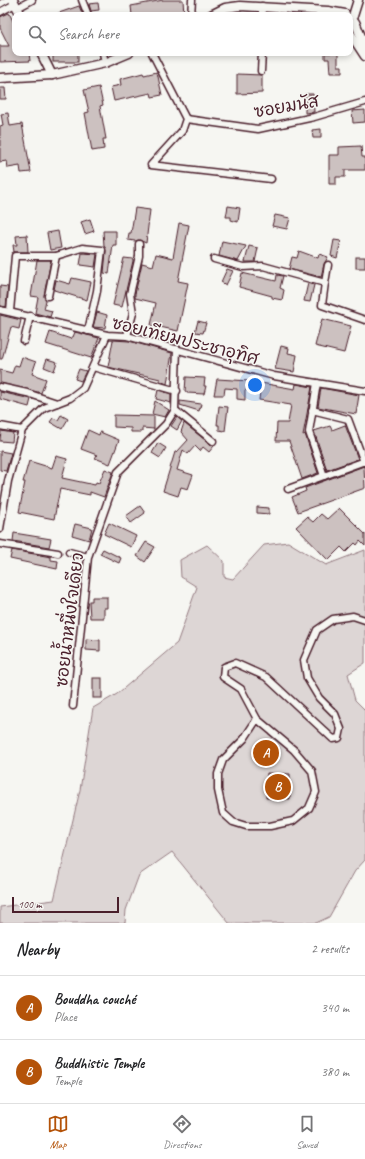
<!DOCTYPE html>
<html lang="en">
<head>
<meta charset="utf-8">
<style>
  :root { --surface:#fff; --page:#f2f2f2; --text:#202124; --muted:#757577; --line:#e0e0e0; --accent:#b45309 }
  body { margin:0; font-family:Caveat,"Playpen Sans Thai",sans-serif; background:var(--page); color:var(--text) }
  .scale { position:absolute; left:12px; bottom:10px; width:107px; box-sizing:border-box; padding-left:4px; border:2px solid #4a1f2b; border-top:0; font-size:11px; line-height:14px; white-space:nowrap; color:#4a1f2b; -webkit-text-stroke:3px #f6f6f2; paint-order:stroke }
  .you { position:absolute; left:255px; top:385px; width:14px; height:14px; margin:-10px; border:3px solid #fff; border-radius:50%; background:#1a73e8; box-shadow:0 0 0 6px #1a73e833 }
  .badge { display:grid; place-items:center; width:26px; height:26px; border-radius:50%; background:var(--accent); color:#fff; font-size:13px; font-weight:700 }
  .pin { position:absolute; translate:-50% -50%; border:2px solid #fff; box-shadow:0 1px 4px #0006 }
  .list { margin:0; padding:0; list-style:none }
  h2 { display:flex; justify-content:space-between; align-items:center; height:52px; margin:0; padding:0 16px; font-size:17px }
  h2 small { font-size:13px; font-weight:400; color:var(--muted) }
  .list li { display:grid; grid-template-columns:26px 1fr auto; gap:12px; align-items:center; box-sizing:border-box; height:64px; padding:0 16px; border-top:1px solid var(--line) }
  .list b { display:block; font-size:15px; white-space:nowrap }
  .list p { margin:0; font-size:13px; white-space:nowrap; color:var(--muted) }
  .list em { font-size:13px; font-style:normal; color:var(--muted) }
  .icon { flex:none; width:22px; height:22px; fill:none; stroke:currentColor; stroke-width:2; stroke-linecap:round; stroke-linejoin:round }
  .map { position:relative; flex:none; width:365px; height:923px; overflow:hidden }
  .search { position:absolute; background:var(--surface); box-shadow:0 2px 6px #0003; left:12px; right:12px; top:12px; height:44px; display:flex; align-items:center; gap:10px; box-sizing:border-box; padding:0 14px; border-radius:8px; color:var(--muted); font-size:15px }
  .sheet { height:180px; background:var(--surface) }
  nav { display:flex; justify-content:space-around; align-items:center; box-sizing:border-box; height:56px; border-top:1px solid var(--line); background:var(--surface); font-size:11px; color:var(--muted) }
  nav a { display:grid; justify-items:center; gap:2px }
  nav .on { color:var(--accent) }
  .map>svg:first-child { display:block }
  .green { fill:#ddd6d5; stroke:#947a80 }
  .building { fill:#ccc1c0; stroke:#4a1f2b }
  .lines { fill:none; stroke-linecap:round; stroke-linejoin:round }
  .minor-casing { stroke:#4a1f2b; stroke-width:9 }
  .tertiary-casing { stroke:#4a1f2b; stroke-width:11 }
  .minor { stroke:#f6f6f2; stroke-width:6 }
  .tertiary { stroke:#f6f6f2; stroke-width:8 }
  .labels { text-anchor:middle; stroke-width:3; stroke-linejoin:round; paint-order:stroke }
  .street-label { font-size:17px; fill:#4a1f2b; stroke:#f6f6f2 }
</style>
</head>
<body>
<div class="map">
<svg width="365" height="923" viewBox="0 0 365 923">
  <rect width="100%" height="100%" fill="#f6f6f2"/>
  <filter id="ink" filterUnits="userSpaceOnUse"><feTurbulence type="fractalNoise" baseFrequency=".025" numOctaves="2"/><feDisplacementMap in="SourceGraphic" scale="8" xChannelSelector="R" yChannelSelector="G"/><feConvolveMatrix kernelMatrix="1 2 1 2 8 2 1 2 1" color-interpolation-filters="sRGB"/></filter>
  <g filter="url(#ink)">
    <path class="green" d="M288,542L326,565L365,550V663L348,674L355,700L365,710V860L355,871L329,917L316,923H229L172,852L139,875L126,910L125,923H0V907L54,900L80,790L93,708L117,694L177,643L197,587L181,577L180,560L207,545L224,561V577L233,579L264,545Z"/>
    <g class="building">
      <path d="M163,0H183L184,15H132L131,6Z"/>
      <path d="M98,3L99,10L91,11L89,4Z"/>
      <path d="M79,6L83,15H56V14Z"/>
      <path d="M9,13L15,25V53H29L30,61L0,62V46H9L0,28V17Z"/>
      <rect x="53" y="53" width="25" height="9"/>
      <path d="M325,53H338V66H342V73H330L329,59H325Z"/>
      <path d="M157,72L162,95L152,97L151,93L114,101L111,87L121,85L120,79L143,73L144,75Z"/>
      <path d="M237,74L262,75V93L237,94Z"/>
      <path d="M99,87L103,105L100,106L106,139H103L104,149L92,151L85,113L89,112L84,90Z"/>
      <path d="M0,88H5L6,99H0Z"/>
      <path d="M305,94H313L314,112L305,113Z"/>
      <path d="M365,110V122L353,123L352,111Z"/>
      <path d="M8,113L10,126L22,124L31,172L21,173L20,166L8,168L7,161L0,162V126L3,125L1,114Z"/>
      <path d="M321,129V138H313L312,130Z"/>
      <path d="M361,146L362,157H365V170H345V177H336V184H329V155H339V147Z"/>
      <path d="M228,206L240,208L238,222L231,220V217H226Z"/>
      <path d="M135,208L150,210L146,243L139,240L135,241L128,240L129,233H131Z"/>
      <path d="M275,215L290,218L287,229L272,226Z"/>
      <path d="M90,219L94,231L85,234L81,222Z"/>
      <path d="M179,223L189,225L178,281L188,283L178,331L151,325L156,303L135,298V294L142,263L153,266L156,254L173,258Z"/>
      <path d="M58,231L61,248L50,250L47,233Z"/>
      <path d="M103,231H116V245H113L109,274L104,273L106,251L104,246Z"/>
      <path d="M27,235L28,252H14L13,245H17L16,236Z"/>
      <path d="M334,240L341,241L337,258L331,256Z"/>
      <path d="M222,241L246,246L238,261L219,256Z"/>
      <path d="M249,246L258,248L255,262H245Z"/>
      <path d="M299,251L318,258L319,254L328,257L324,264L321,277L289,269L292,257L297,258Z"/>
      <path d="M82,253L97,254L95,267L80,265Z"/>
      <rect x="356" y="257" width="9" height="11"/>
      <path d="M124,258L133,259V261L122,307L113,305Z"/>
      <path d="M37,260H51L44,296L46,300L44,309L52,311L50,317L35,313L38,297L31,296Z"/>
      <path d="M227,269L233,271L226,285L221,282Z"/>
      <path d="M242,273L276,281L277,275L283,276L280,288L284,290L282,300L272,298V296L239,287Z"/>
      <path d="M72,278L91,282L87,300L54,290L56,280L70,284Z"/>
      <path d="M308,283L314,285L310,302L304,301Z"/>
      <path d="M0,286L8,287L6,307L0,306Z"/>
      <path d="M97,312L107,315L105,328L93,327Z"/>
      <path d="M0,315L21,320L19,329L11,327L2,359H0Z"/>
      <path d="M322,319L351,326L344,353L315,346Z"/>
      <path d="M198,321L206,323L203,333L195,332Z"/>
      <path d="M50,332L71,339V337H73L75,332L99,338L91,358L46,344Z"/>
      <path d="M113,340L129,341L172,353L167,384L160,381V379L156,378L108,367Z"/>
      <path d="M281,346L289,348L288,353L297,355L294,372L275,369Z"/>
      <path d="M22,357L36,362L32,374L46,379L41,393L0,383V370L12,373L15,365L19,366Z"/>
      <path d="M47,359L57,362L54,371L44,367Z"/>
      <path d="M79,369L86,371L81,381L75,379Z"/>
      <path d="M186,377L205,378L204,386H206L204,394L187,393V392L185,391Z"/>
      <path d="M217,379L250,381V390H245V400L237,399V389L225,388L224,395H214Z"/>
      <path d="M261,383L295,389L296,384L312,387L303,435L305,434L318,473L302,479L289,441H276L277,423H288L291,405L259,400Z"/>
      <path d="M321,388L359,395L356,414L318,407Z"/>
      <path d="M158,390L171,394V403L156,399Z"/>
      <path d="M0,392L31,399L29,407L0,399Z"/>
      <path d="M155,401L169,410L165,417L152,414Z"/>
      <path d="M180,401L201,404L199,411L180,405Z"/>
      <path d="M219,406L228,407L225,431L219,430V425H217Z"/>
      <path d="M61,415L68,419L62,429L50,422L53,418L58,420Z"/>
      <path d="M114,415L154,416V429L142,428V432H131V428L114,427Z"/>
      <path d="M177,417L182,421L177,430L171,426Z"/>
      <path d="M184,423L210,444L214,446L209,452L203,447L200,451L195,446L188,454L183,450L177,470L193,475L188,489L181,487L178,496L163,491L175,452H177L188,440L181,432Z"/>
      <path d="M345,425L358,459L327,470L314,431L330,426L332,430Z"/>
      <path d="M88,430L99,435L100,432L119,440L110,464L95,458L97,455L81,449Z"/>
      <path d="M1,431L13,433L12,442L0,441Z"/>
      <path d="M158,443L166,448L160,458L152,453Z"/>
      <path d="M0,451L11,453L6,471L0,470Z"/>
      <path d="M56,456L67,459L62,478L95,485L96,482L99,483L105,469L113,472L104,497L90,492V495L60,489L54,519L19,512L25,482H23L29,461L52,468Z"/>
      <path d="M364,466L365,488L298,512L292,497L306,491L305,488Z"/>
      <path d="M140,506L145,513L131,523L126,516Z"/>
      <path d="M257,507L269,508V514L257,513Z"/>
      <path d="M339,508L365,534V546L360,541L357,545L355,543L346,552L341,547L328,560L296,527L307,517L313,522L321,514L327,519Z"/>
      <path d="M109,523L136,536L131,547L104,534Z"/>
      <path d="M75,524L92,528L89,540L72,535Z"/>
      <path d="M14,533L51,539L49,547L13,541Z"/>
      <path d="M146,542L155,547L145,562L137,556Z"/>
      <path d="M103,549L121,558L119,563L100,554Z"/>
      <path d="M12,550L51,557V560L58,561L57,569L10,559Z"/>
      <path d="M92,597H107V608H104V618H90L89,601H92Z"/>
      <path d="M86,639L100,640V651L86,650Z"/>
      <rect x="93" y="678" width="9" height="20"/>
      <path d="M267,773L290,774V799L266,798Z"/>
    </g>
    <g class="lines">
      <g class="minor-casing">
        <g id="minor">
          <path d="M82,0L88,15"/>
          <path d="M0,4L7,0"/>
          <path d="M17,8L32,0"/>
          <path d="M0,12L15,4"/>
          <path d="M191,15L192,0"/>
          <path d="M262,15V6"/>
          <path d="M103,53L105,63"/>
          <path d="M152,53L186,119L182,131L151,165L271,179"/>
          <path d="M261,71L262,53"/>
          <path d="M186,119L258,129L314,117L365,102"/>
          <path d="M214,259L243,267L263,266L325,283L322,305L365,320"/>
          <path d="M325,283L328,265"/>
          <path d="M48,296L56,256"/>
          <path d="M0,310L107,335L127,336L274,376L365,391"/>
          <path d="M10,311L15,256H56L82,248L102,250L97,291L88,331"/>
          <path d="M127,336L133,313L130,294L139,256V244"/>
          <path d="M24,341L30,316"/>
          <path d="M93,367L177,391"/>
          <path d="M317,383L309,432L324,476"/>
          <path d="M0,387L27,393L57,403"/>
          <path d="M175,410L213,441"/>
          <path d="M312,410L348,419L364,462"/>
          <path d="M0,426L22,430"/>
          <path d="M288,489L365,461"/>
          <path d="M0,529L8,481L22,430L44,408L70,398L83,388L107,335"/>
          <path d="M0,544L58,553"/>
          <path d="M69,552L88,557"/>
          <path d="M73,706L88,557L118,472L166,424L175,410L177,349"/>
          <path d="M257,719L244,739L223,760L218,774V790L223,813L233,822L246,826H270L293,821L309,808L316,792L312,771L294,750L257,719L241,689L223,677L224,667L235,663L266,677L333,739L339,738L341,729L335,714L319,698L307,678L304,660L317,630L333,619L353,616L365,620"/>
        </g>
      </g>
      <g class="tertiary-casing">
        <g id="tertiary">
          <path d="M13,0L21,15"/>
          <path d="M211,15L225,8L240,6L328,11L345,14"/>
          <path d="M353,16L358,0"/>
          <path d="M355,22L365,46"/>
          <path d="M350,33L365,56"/>
          <path d="M41,53L52,75"/>
          <path d="M0,78L52,75L105,63L129,53"/>
        </g>
      </g>
      <use href="#minor" class="minor"/>
      <use href="#tertiary" class="tertiary"/>
    </g>
  </g>
  <g class="labels">
    <g class="street-label">
      <text transform="translate(286 106) rotate(-10)" y="6">ซอยมนัส</text>
      <text transform="translate(185 340) rotate(14)" y="6">ซอยเทียมประชาอุทิศ</text>
      <text transform="translate(69 620) rotate(-83)" y="6">ซอยน้ำหนึ่งใจเดียว</text>
    </g>
  </g>
</svg>
<div class="scale">100 m</div>
<div class="you"></div>
<div class="pin badge" style="left:266px;top:753px">A</div>
<div class="pin badge" style="left:278px;top:787px">B</div>
<div class="search"><svg class="icon" aria-label="search" viewBox="0 0 24 24"><circle cx="10" cy="10" r="6"/><path d="M15 15l6 6"/></svg>Search here</div>
</div>
<section class="sheet">
<h2>Nearby<small>2 results</small></h2>
<ul class="list">
<li><span class="badge">A</span><div><b>Bouddha couché</b><p>Place</p></div><em>340 m</em></li>
<li><span class="badge">B</span><div><b>Buddhistic Temple</b><p>Temple</p></div><em>380 m</em></li>
</ul>
</section>
<nav>
<a class="on"><svg class="icon" aria-label="map" viewBox="0 0 24 24"><path d="M3 6l6-2 6 2 6-2v14l-6 2-6-2-6 2zM9 4v14M15 6v14"/></svg>Map</a>
<a><svg class="icon" aria-label="directions" viewBox="0 0 24 24"><path d="M12 3l9 9-9 9-9-9zM9 14v-3h6M13 9l2 2-2 2"/></svg>Directions</a>
<a><svg class="icon" aria-label="saved" viewBox="0 0 24 24"><path d="M7 4h10v16l-5-4-5 4z"/></svg>Saved</a>
</nav>
</body>
</html>
